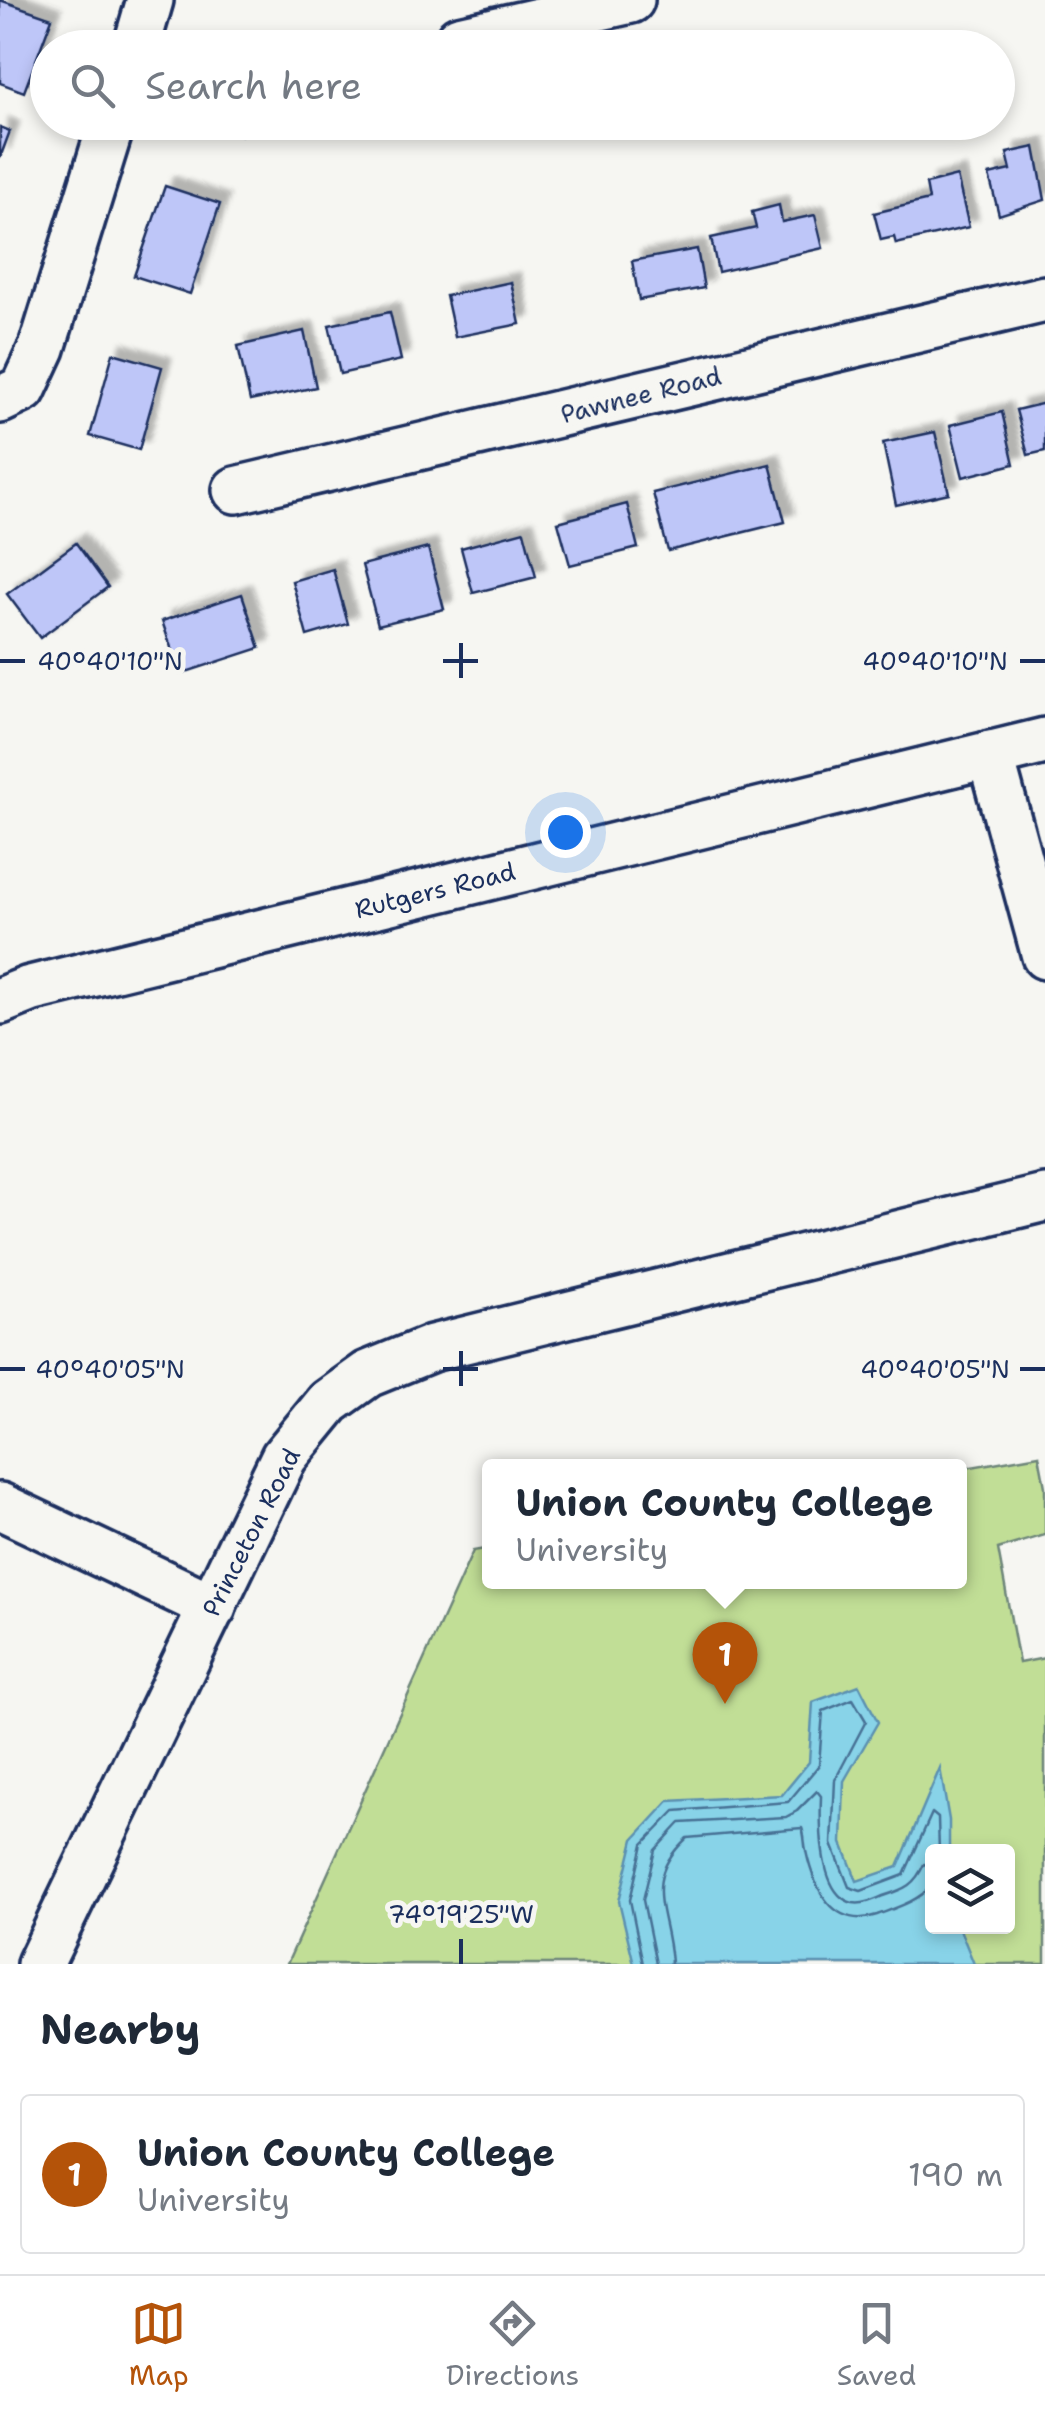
<!DOCTYPE html>
<html lang="en">
<head>
<meta charset="utf-8">
<style>
  :root { --surface:#fff; --page:#f6f6f7; --text:#1f2937; --muted:#747a83; --line:#e0e1e3; --accent:#b45309 }
  body { margin:0; font-family:"Shantell Sans",sans-serif; background:var(--page); color:var(--text) }
  .controls { position:absolute; right:30px; bottom:30px; display:grid; overflow:hidden; border-radius:10px; box-shadow:0 5px 15px #0003 }
  .controls button { width:90px; height:90px; display:grid; place-items:center; padding:0; border:0; border-bottom:2px solid var(--line); background:var(--surface); color:var(--text); font:50px sans-serif }
  .you { position:absolute; left:565px; top:832px; width:35px; height:35px; margin:-25px; border:8px solid #fff; border-radius:50%; background:#1a73e8; box-shadow:0 0 0 15px #1a73e833 }
  .badge { display:grid; place-items:center; width:65px; height:65px; border-radius:50%; background:var(--accent); color:#fff; font-size:32px; font-weight:700 }
  .pin { position:absolute; translate:-50% -82px; filter:drop-shadow(0 2px 5px #0008) }
  .pin::after { content:''; position:absolute; top:52px; width:35px; height:30px; background:inherit; clip-path:polygon(0 0,100% 0,50% 100%) }
  .popup { position:absolute; left:482px; top:1459px; width:485px; height:130px; box-sizing:border-box; display:grid; place-content:center; border-radius:10px; background:var(--surface); filter:drop-shadow(0 2px 8px #0005); font-size:32px; white-space:nowrap; color:var(--muted) }
  .popup b { font-size:38px; color:var(--text) }
  .popup::after { content:''; position:absolute; left:50%; top:100%; margin-left:-20px; border:20px solid transparent; border-top-color:var(--surface) }
  .list { margin:0; padding:0; list-style:none }
  h2 { display:flex; justify-content:space-between; align-items:center; height:130px; margin:0; padding:0 40px; font-size:42px }
  h2 small { font-size:32px; font-weight:400; color:var(--muted) }
  .list li { display:grid; grid-template-columns:65px 1fr auto; gap:30px; align-items:center; box-sizing:border-box; height:160px; margin:0 20px 20px; padding:0 20px; border:2px solid var(--line); border-radius:10px }
  .list b { display:block; font-size:38px; white-space:nowrap }
  .list p { margin:0; font-size:32px; white-space:nowrap; color:var(--muted) }
  .list em { font-size:32px; font-style:normal; color:var(--muted) }
  .icon { flex:none; width:55px; height:55px; fill:none; stroke:currentColor; stroke-width:2; stroke-linecap:round; stroke-linejoin:round }
  .map { position:relative; flex:none; width:1045px; height:1964px; overflow:hidden }
  .search { position:absolute; background:var(--surface); box-shadow:0 5px 15px #0003; left:30px; right:30px; top:30px; height:110px; display:flex; align-items:center; gap:25px; box-sizing:border-box; padding:0 35px; border-radius:55px; color:var(--muted); font-size:38px }
  .sheet { height:310px; background:var(--surface) }
  nav { display:flex; justify-content:space-around; align-items:center; box-sizing:border-box; height:140px; border-top:2px solid var(--line); background:var(--surface); font-size:28px; color:var(--muted) }
  nav a { display:grid; justify-items:center; gap:5px }
  nav .on { color:var(--accent) }
  .map>svg:first-child { display:block }
  .green { fill:#c1de96; stroke:#6e867a; stroke-width:2.5; fill-rule:evenodd }
  .water { fill:#88d3e8; stroke:#5c91b1; stroke-width:2.5 }
  .lines { fill:none; stroke-linecap:round; stroke-linejoin:round }
  .shore { stroke:#477195; stroke-width:2.5 }
  .building { fill:#bec6f8; stroke:#1b2f5e; stroke-width:2.5; filter:url(#shadow) }
  .minor-casing { stroke:#1b2f5e; stroke-width:52 }
  .minor { stroke:#f6f6f2; stroke-width:45 }
  .ticks { fill:none; stroke:#1b2f5e; stroke-width:4 }
  .labels { text-anchor:middle; stroke-width:10; stroke-linejoin:round; paint-order:stroke }
  .street-label { font-size:25px; fill:#1b2f5e; stroke:#f6f6f2 }
  .ticks-label { font-size:25px; text-anchor:middle; fill:#1b2f5e; stroke:#f6f6f2; stroke-width:10; stroke-linejoin:round; paint-order:stroke }
</style>
</head>
<body>
<div class="map">
<svg width="1045" height="1964" viewBox="0 0 1045 1964">
  <defs>
    <filter id="shadow"><feDropShadow dx="9" dy="-9" stdDeviation="2.5" flood-color="#0004"/></filter>
  </defs>
  <rect width="100%" height="100%" fill="#f6f6f2"/>
  <filter id="ink" filterUnits="userSpaceOnUse"><feTurbulence type="fractalNoise" baseFrequency=".01" numOctaves="2"/><feDisplacementMap in="SourceGraphic" scale="20" xChannelSelector="R" yChannelSelector="G"/><feConvolveMatrix kernelMatrix="1 2 1 2 8 2 1 2 1" color-interpolation-filters="sRGB"/></filter>
  <g filter="url(#ink)">
    <path class="green" d="M1039,1455L1045,1487V1535L998,1549L1019,1663L1045,1658V1964H287L473,1551L490,1548V1582H960V1469ZM932,1852H1008V1926H932Z"/>
    <path class="water" d="M859,1685L878,1722L844,1781L842,1843L857,1881L898,1867L940,1768L949,1820V1851L932,1852V1926L959,1927L974,1964H634L619,1901L634,1839L669,1801L782,1795L809,1762L813,1702Z"/>
    <g class="lines">
      <g class="shore">
        <path d="M643,1964L630,1900L643,1844L675,1811L788,1802L819,1765L823,1711L853,1699L866,1721L835,1780L832,1844L849,1887L861,1891L904,1875L932,1813L938,1818L939,1852"/>
        <path d="M656,1964L643,1900L655,1850L680,1823L786,1817L797,1811L817,1791L821,1796C820,1822 818,1895 853,1903C863,1905 874,1900 883,1896C905,1889 915,1885 924,1864L932,1866"/>
        <path d="M671,1964C669,1913 639,1882 687,1838L802,1828C805,1836 804,1843 806,1851C814,1888 833,1930 877,1915C898,1907 916,1902 932,1886"/>
      </g>
    </g>
    <g class="building">
      <path d="M0,0L52,18L24,92L0,83Z"/>
      <path d="M195,122H244L241,135Z"/>
      <path d="M0,127L10,131L0,158Z"/>
      <path d="M1035,147L1045,200L999,215L989,175L1011,170L1007,153Z"/>
      <path d="M957,176L969,227L896,244L894,237L881,240L874,213L929,200L926,184Z"/>
      <path d="M165,186L220,204L190,294L134,276Z"/>
      <path d="M779,205L782,222L815,215L823,248L718,272L711,238L756,228L752,212Z"/>
      <path d="M697,249L704,288L639,300L632,261Z"/>
      <path d="M511,282L520,324L455,337L446,296Z"/>
      <path d="M390,312L401,360L340,374L329,325Z"/>
      <path d="M304,331L316,387L250,401L238,346Z"/>
      <path d="M113,353L162,367L139,450L90,436Z"/>
      <path d="M1045,403V451L1028,455L1016,410Z"/>
      <path d="M1002,412L1014,464L963,477L950,425Z"/>
      <path d="M935,432L949,493L896,505L883,443Z"/>
      <path d="M770,464L785,522L668,551L653,493Z"/>
      <path d="M627,504L638,548L570,565L558,522Z"/>
      <path d="M524,531L536,577L473,593L461,548Z"/>
      <path d="M76,543L108,587L40,638L7,594Z"/>
      <path d="M428,548L444,609L378,625L362,565Z"/>
      <path d="M333,569L348,624L307,636L292,581Z"/>
      <path d="M242,594L260,648L180,674L162,621Z"/>
    </g>
    <g class="lines">
      <g class="minor-casing">
        <g id="minor">
          <path d="M459,39L631,0"/>
          <path d="M136,48L150,0"/>
          <path d="M0,400L23,389L42,348L112,122"/>
          <path d="M236,490L1045,299"/>
          <path d="M990,754L1045,956"/>
          <path d="M0,1001L30,989L1045,741"/>
          <path d="M0,1506L213,1607"/>
          <path d="M40,1964L284,1457L329,1402L368,1374L432,1348L1045,1198"/>
        </g>
      </g>
      <use href="#minor" class="minor"/>
    </g>
  </g>
  <path class="ticks" d="M461,643V678M0,661H25M443,661H478M1020,661H1045M461,1351V1386M0,1369H25M443,1369H478M1020,1369H1045M461,1939V1964"/>
  <g class="labels">
    <g class="street-label">
      <text transform="translate(641 395) rotate(-14)" y="9">Pawnee Road</text>
      <text transform="translate(435 890) rotate(-14)" y="9">Rutgers Road</text>
      <text transform="translate(251 1532) rotate(-63)" y="9">Princeton Road</text>
    </g>
  </g>
  <g class="ticks-label">
    <text x="110" y="670">40°40'10"N</text>
    <text x="935" y="670">40°40'10"N</text>
    <text x="110" y="1378">40°40'05"N</text>
    <text x="935" y="1378">40°40'05"N</text>
    <text x="461" y="1923">74°19'25"W</text>
  </g>
</svg>
<div class="controls">
<button><svg class="icon" aria-label="layers" viewBox="0 0 24 24"><path d="M12 4l9 5-9 5-9-5zM3 14l9 5 9-5"/></svg></button>
</div>
<div class="you"></div>
<div class="pin badge" style="left:725px;top:1704px">1</div>
<div class="popup"><b>Union County College</b>University</div>
<div class="search"><svg class="icon" aria-label="search" viewBox="0 0 24 24"><circle cx="10" cy="10" r="6"/><path d="M15 15l6 6"/></svg>Search here</div>
</div>
<section class="sheet">
<h2>Nearby<small></small></h2>
<ul class="list">
<li><span class="badge">1</span><div><b>Union County College</b><p>University</p></div><em>190 m</em></li>
</ul>
</section>
<nav>
<a class="on"><svg class="icon" aria-label="map" viewBox="0 0 24 24"><path d="M3 6l6-2 6 2 6-2v14l-6 2-6-2-6 2zM9 4v14M15 6v14"/></svg>Map</a>
<a><svg class="icon" aria-label="directions" viewBox="0 0 24 24"><path d="M12 3l9 9-9 9-9-9zM9 14v-3h6M13 9l2 2-2 2"/></svg>Directions</a>
<a><svg class="icon" aria-label="saved" viewBox="0 0 24 24"><path d="M7 4h10v16l-5-4-5 4z"/></svg>Saved</a>
</nav>
</body>
</html>
